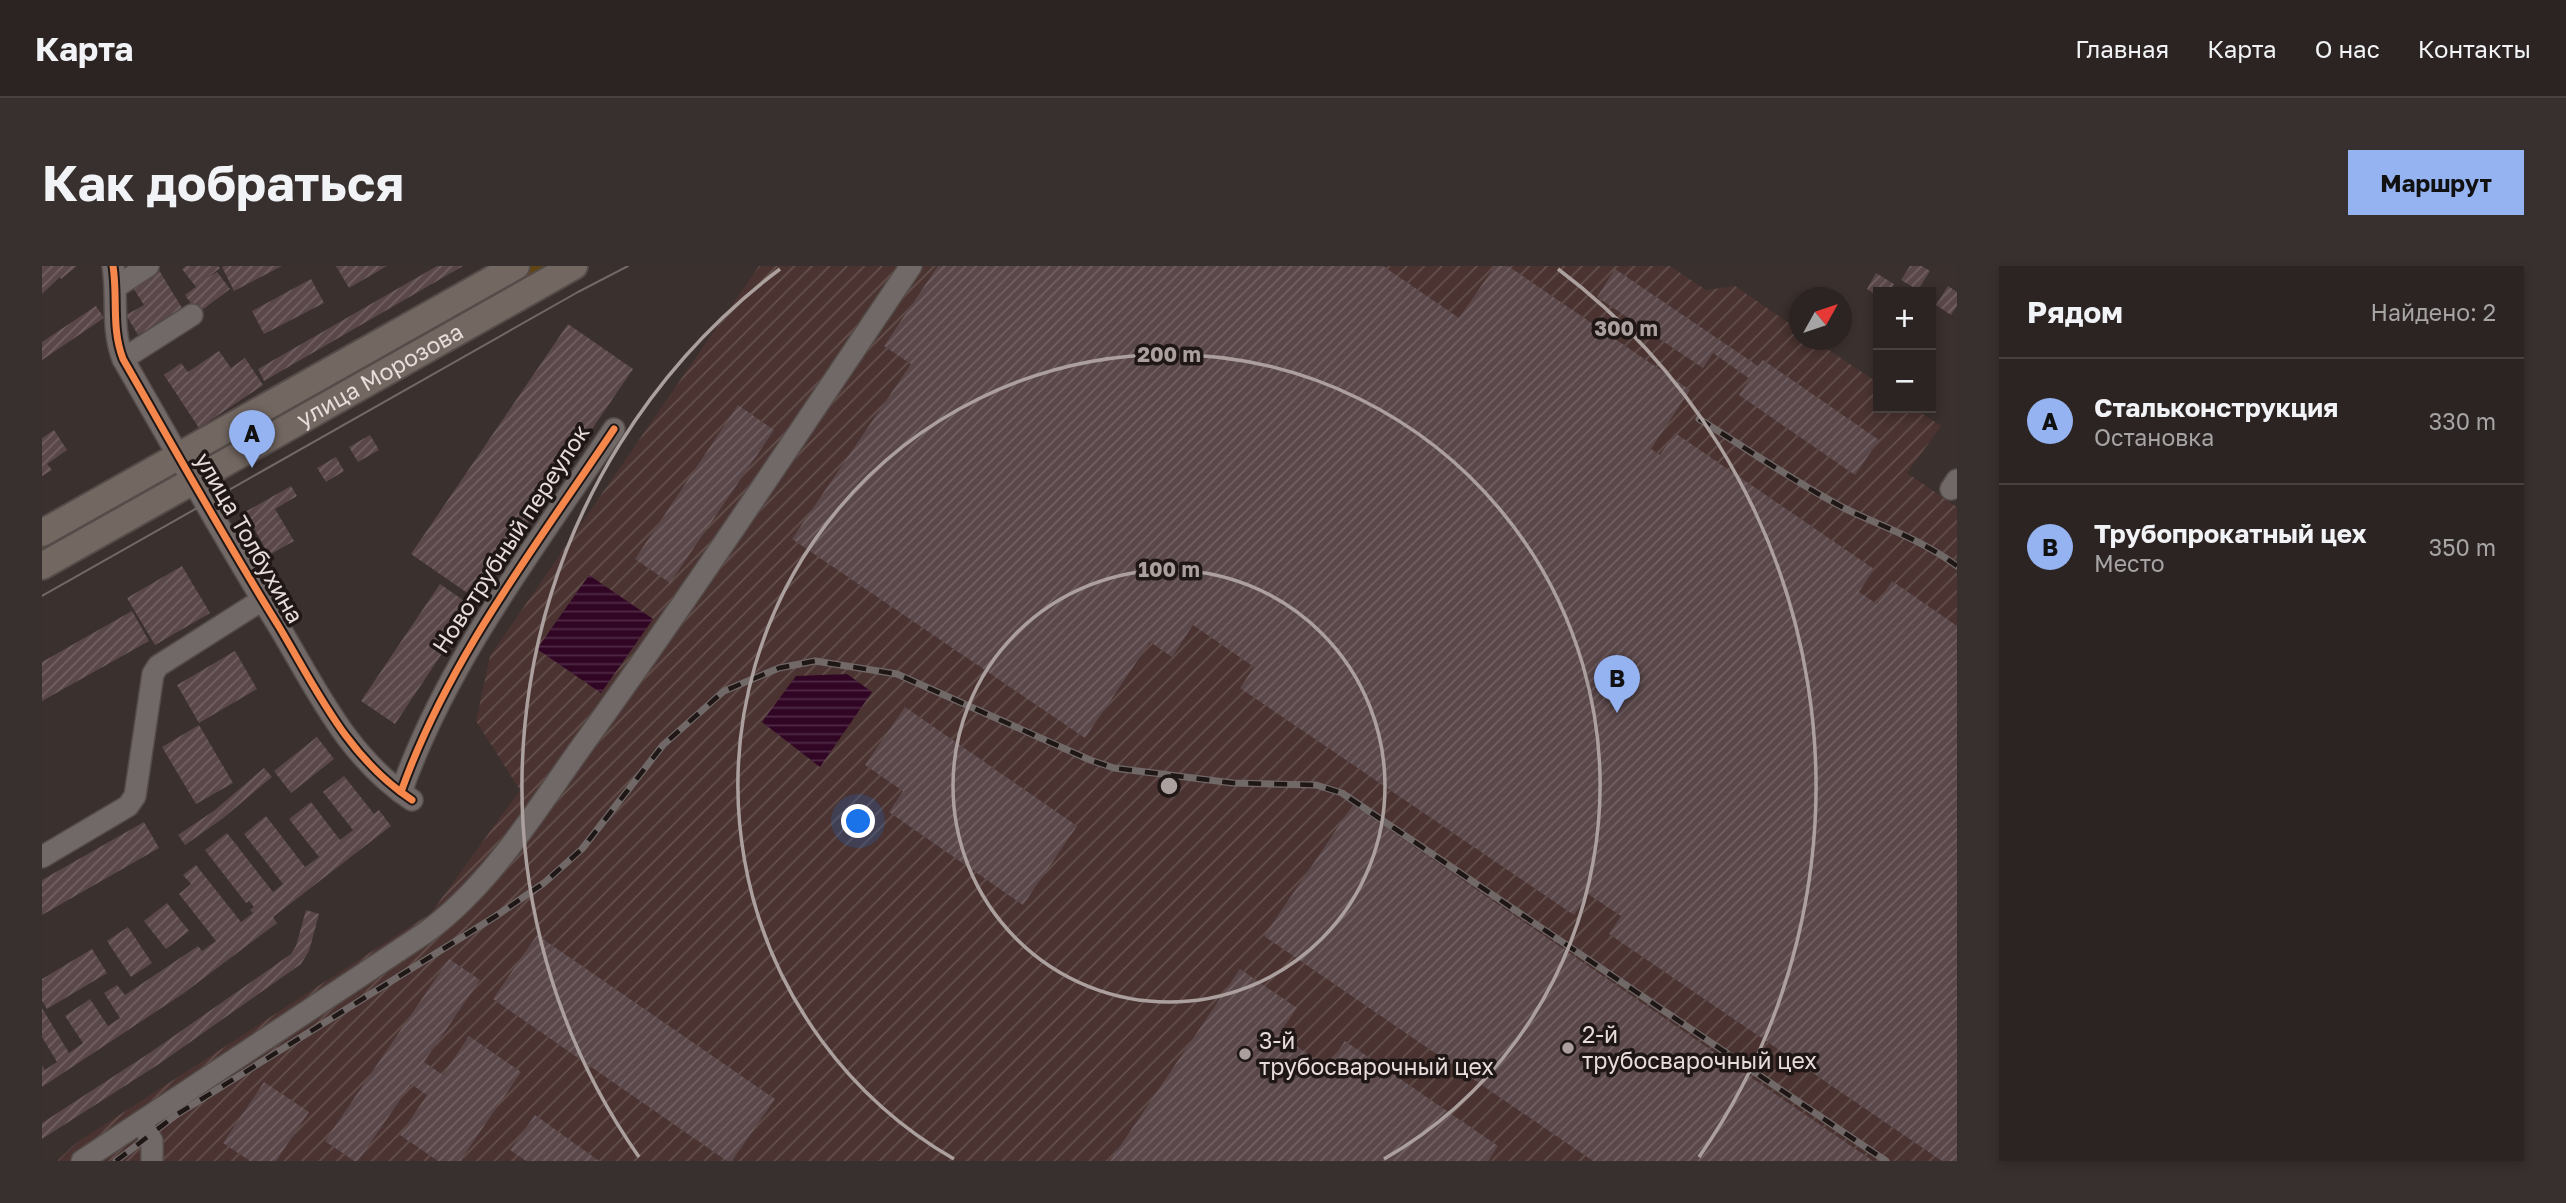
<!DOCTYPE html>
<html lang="ru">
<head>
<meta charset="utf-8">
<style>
  :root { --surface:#2c2422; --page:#38302f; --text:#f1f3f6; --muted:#a6a4a5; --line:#484140; --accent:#95b2f1 }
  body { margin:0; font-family:"Golos Text",sans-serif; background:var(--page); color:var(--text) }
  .controls { position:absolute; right:21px; top:21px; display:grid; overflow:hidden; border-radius:0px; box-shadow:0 4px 10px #0003 }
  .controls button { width:63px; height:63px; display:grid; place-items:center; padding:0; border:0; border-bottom:2px solid var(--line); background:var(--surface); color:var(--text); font:35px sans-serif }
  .compass { position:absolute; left:1747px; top:21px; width:63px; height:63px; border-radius:50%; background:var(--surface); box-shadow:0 4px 10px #0003; rotate:50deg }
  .you { position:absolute; left:817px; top:556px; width:24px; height:24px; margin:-18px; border:5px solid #fff; border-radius:50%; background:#1a73e8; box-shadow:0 0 0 10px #1a73e833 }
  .badge { display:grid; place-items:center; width:46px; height:46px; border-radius:50%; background:var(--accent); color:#111; font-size:23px; font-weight:700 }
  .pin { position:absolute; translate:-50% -58px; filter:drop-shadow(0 2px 4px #0008) }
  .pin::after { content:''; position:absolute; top:37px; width:24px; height:21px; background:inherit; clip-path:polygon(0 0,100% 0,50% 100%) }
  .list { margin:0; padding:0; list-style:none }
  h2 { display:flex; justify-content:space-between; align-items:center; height:91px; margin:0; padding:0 28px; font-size:30px }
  h2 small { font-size:23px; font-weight:400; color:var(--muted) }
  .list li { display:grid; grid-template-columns:46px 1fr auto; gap:21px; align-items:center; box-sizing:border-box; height:126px; padding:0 28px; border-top:2px solid var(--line) }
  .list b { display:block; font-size:26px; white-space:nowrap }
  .list p { margin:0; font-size:23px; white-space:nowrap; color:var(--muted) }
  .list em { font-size:23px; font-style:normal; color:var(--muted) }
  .map { position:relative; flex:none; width:1915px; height:895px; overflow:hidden; border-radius:0px }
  header { display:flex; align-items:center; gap:42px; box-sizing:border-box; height:98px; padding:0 35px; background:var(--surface); border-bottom:2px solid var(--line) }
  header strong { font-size:33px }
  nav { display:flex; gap:38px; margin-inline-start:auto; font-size:24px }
  .intro { display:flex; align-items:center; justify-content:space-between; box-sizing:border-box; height:168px; padding:0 42px }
  h1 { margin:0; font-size:49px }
  .button { padding:18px 32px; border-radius:0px; background:var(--accent); color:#111; font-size:24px; font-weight:700 }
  main { display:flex; gap:42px; padding:0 42px }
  aside { flex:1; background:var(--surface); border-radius:0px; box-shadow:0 4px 10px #0003 }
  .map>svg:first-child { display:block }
  .industrial { fill:url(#industrial-furrows) }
  .green { fill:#634511 }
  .water { fill:url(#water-rules) }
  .building { fill:url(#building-hatch) }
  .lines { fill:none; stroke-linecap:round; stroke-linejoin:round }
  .minor-casing { stroke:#554c4a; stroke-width:24 }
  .major-casing { stroke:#554c4a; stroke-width:30 }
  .minor { stroke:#706967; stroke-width:21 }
  .major { stroke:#736761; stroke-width:26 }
  .tram { stroke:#716968; stroke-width:2 }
  .rail-casing { stroke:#716968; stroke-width:7 }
  .rail { stroke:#1f1716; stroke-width:4.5; stroke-dasharray:13; stroke-linecap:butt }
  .cycleway-casing { stroke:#1f1716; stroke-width:11 }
  .cycleway { stroke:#f5874c; stroke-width:7 }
  .ring { fill:none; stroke:#aba09e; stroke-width:3.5 }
  .poi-dot { fill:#aba09e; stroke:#1f1716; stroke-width:2.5 }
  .labels { text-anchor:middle; stroke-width:7; stroke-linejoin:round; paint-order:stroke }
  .street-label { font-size:23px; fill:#e8dcda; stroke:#1f1716 }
  .poi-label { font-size:23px; fill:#e8dcda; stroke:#1f1716; text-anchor:start }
  .centre { fill:#aba09e; stroke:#1f1716; stroke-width:3.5 }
  .ring-label { font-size:21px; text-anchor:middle; font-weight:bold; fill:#aba09e; stroke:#1f1716; stroke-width:7; stroke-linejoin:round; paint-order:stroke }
</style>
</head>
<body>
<header>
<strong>Карта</strong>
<nav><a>Главная</a><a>Карта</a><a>О нас</a><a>Контакты</a></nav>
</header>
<div class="intro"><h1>Как добраться</h1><a class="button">Маршрут</a></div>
<main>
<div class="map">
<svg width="1915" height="895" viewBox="0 0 1915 895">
  <defs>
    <pattern id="industrial-furrows" width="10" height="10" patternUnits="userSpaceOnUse" patternTransform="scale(1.75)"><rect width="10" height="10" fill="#4a3330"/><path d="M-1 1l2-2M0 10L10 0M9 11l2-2" fill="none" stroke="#64504d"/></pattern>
    <pattern id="water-rules" width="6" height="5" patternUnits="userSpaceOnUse" patternTransform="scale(1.75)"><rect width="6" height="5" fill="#310625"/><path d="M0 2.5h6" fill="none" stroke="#4f2a44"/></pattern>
    <pattern id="building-hatch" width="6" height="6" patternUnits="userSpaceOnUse" patternTransform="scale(1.75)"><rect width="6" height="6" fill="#5a474a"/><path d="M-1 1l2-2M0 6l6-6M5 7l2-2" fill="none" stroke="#726164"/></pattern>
  </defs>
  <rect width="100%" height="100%" fill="#3a302e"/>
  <path class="industrial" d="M717,0H1628L1664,24L1693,20L1757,64L1758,74H1772L1836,117V142H1872L1899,160L1865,207L1915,241V895H15L34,877L389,647L478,524L434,455L448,390Z"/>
  <g class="green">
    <path d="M488,0H516L174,196L168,186Z"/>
    <path d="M122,212L127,216L0,292V279Z"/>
  </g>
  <g class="water">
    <path d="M547,309L611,353L559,427L495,383Z"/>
    <path d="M805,408L830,426L778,501L720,456L754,410Z"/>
  </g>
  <g class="building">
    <path d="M0,0H35L19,13L18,11L0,28Z"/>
    <path d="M144,0H176L178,2L164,13L175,6L188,23L156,47L143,29L154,21L140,3Z"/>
    <path d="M182,0H240L192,25L180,1Z"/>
    <path d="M294,0H345L307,22Z"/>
    <path d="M395,0H421L222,115L216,103Z"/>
    <path d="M896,0H1341L1417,52L1453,0H1466L1648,124L1609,183L1618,189L1633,167L1832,303L1817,326L1835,338L1850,315L1915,360V895H1900L1567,668L1579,650L1546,628L1532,649L1198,422L1212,401L1151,359L1130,391L1108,376L1043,472L750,273L869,98L842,80Z"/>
    <path d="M1868,0H1880L1888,5L1876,24L1859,14Z"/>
    <path d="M115,1L140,42L96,69L84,49L102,39L88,17Z"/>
    <path d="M1573,3L1716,100L1721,94L1837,174L1813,209L1697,129L1708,113L1671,87L1661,102L1555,31Z"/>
    <path d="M1834,7L1852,18L1847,26H1836V30L1825,23Z"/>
    <path d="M269,13L282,37L222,68L210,45Z"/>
    <path d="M1906,20L1915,26V40L1909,49L1894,39Z"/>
    <path d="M54,40L62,52L0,94V76Z"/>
    <path d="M526,58L591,103L434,333L369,288Z"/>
    <path d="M177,85L189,102L203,92L221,119L157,162L122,109L139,97L146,106Z"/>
    <path d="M696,139L732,164L628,317L593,293Z"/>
    <path d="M12,164L25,184L5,198L10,204L0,210V172Z"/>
    <path d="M328,169L337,184L316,196L307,181Z"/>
    <path d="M294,191L302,205L284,216L275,202Z"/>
    <path d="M249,220L255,230L233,243L252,275L227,289L203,246Z"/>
    <path d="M140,300L168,347L113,379L85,332Z"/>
    <path d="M398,318L431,341L353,458L319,435Z"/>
    <path d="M90,345L107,375L0,435V396Z"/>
    <path d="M193,385L215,423L157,457L135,419Z"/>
    <path d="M863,441L1035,560L981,639L847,546L861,525L823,499Z"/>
    <path d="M157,459L191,517L154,538L120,481Z"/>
    <path d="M275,471L292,493L249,527L232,505Z"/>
    <path d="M222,502L230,511L180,553L143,579L136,569L173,544Z"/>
    <path d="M302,510L332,548L337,544L349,560L231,651L235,657L142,727L0,821V799L3,804L15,796L0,771V742L27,787L41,777L23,750L48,733L66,760L78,752L62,727L75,719L83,729L156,680L160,685L174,675L137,628L149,618L141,609L154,599L199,656L211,647L208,644L212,641L207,635L204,637L163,584L185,567L231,626L241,618L202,568L224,550L263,601L277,591L247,553L269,536L298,574L311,564L281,526Z"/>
    <path d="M1311,539L1831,895H1551L1222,670Z"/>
    <path d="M102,556L117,582L0,649V614Z"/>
    <path d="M125,637L147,665L124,683L102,655Z"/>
    <path d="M264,644L277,648L267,685L259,698L117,798L0,873V857L109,786L249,688L254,680Z"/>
    <path d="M86,661L110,697L89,711L65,675Z"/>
    <path d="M495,669L733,833L690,895H685L451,733Z"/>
    <path d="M50,683L65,707L5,743L0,735V713Z"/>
    <path d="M407,693L438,714L382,796L401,809L427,770L479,806L418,895H396L358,869L385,829L369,818L316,895H312L283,875Z"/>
    <path d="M1198,703L1255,742L1237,768L1285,801L1303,775L1456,880L1446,895H1068Z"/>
    <path d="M222,816L267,846L234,895H208L181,877Z"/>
    <path d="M493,849L557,895H484L468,884Z"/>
  </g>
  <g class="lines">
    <g class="minor-casing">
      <g id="minor">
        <path d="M71,0C76,32 69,62 81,93C132,182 182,272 236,359C275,424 305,491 370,534"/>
        <path d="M74,21L106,0"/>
        <path d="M81,93L150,49"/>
        <path d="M1909,223L1915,214"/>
        <path d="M359,526C406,393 494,280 572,163"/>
        <path d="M0,591L86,540L93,530L111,408L116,400L220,334"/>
        <path d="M99,856L110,875V895"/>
        <path d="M40,895L383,667C450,619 497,539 545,473C657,318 762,158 869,0"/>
      </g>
    </g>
    <g class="major-casing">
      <g id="major">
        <path d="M0,267L474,0"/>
        <path id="s1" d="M0,300L532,0"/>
      </g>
    </g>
    <use href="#minor" class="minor"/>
    <use href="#major" class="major"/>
    <path class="tram" d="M0,330L536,26L586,0"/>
    <g class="rail-casing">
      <g id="rail">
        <path d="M1657,153C1704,182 1751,215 1800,241C1840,261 1879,273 1915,300"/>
        <path d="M74,895L134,849L454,650L502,617L540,583L621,479L682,425L737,402L773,395L855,408L1048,494L1072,502L1191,517L1274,519L1300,527L1844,895"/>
      </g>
    </g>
    <use href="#rail" class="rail"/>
    <g class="cycleway-casing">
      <g id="cycleway">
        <path d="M71,0C76,32 69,62 81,93C132,182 182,272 236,359C275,424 305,491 370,534"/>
        <path d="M359,526C406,393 494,280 572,163"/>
      </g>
    </g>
    <use href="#cycleway" class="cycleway"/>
  </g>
  <g class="ring">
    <circle cx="1127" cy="520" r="216"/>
    <path d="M912 893A431 431 0 1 1 1342 893"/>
    <path d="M597 891A647 647 0 0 1 738 3M1516 3A647 647 0 0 1 1657 891"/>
  </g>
  <g class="poi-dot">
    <circle cx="1526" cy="782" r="7"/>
    <circle cx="1203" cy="788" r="7"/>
  </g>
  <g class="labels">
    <g class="street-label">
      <text dy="8" stroke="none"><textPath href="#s1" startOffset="388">улица Морозова</textPath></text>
      <text transform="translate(207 272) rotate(60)" y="8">улица Толбухина</text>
      <text transform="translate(469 273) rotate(-57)" y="8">Новотрубный переулок</text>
    </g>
    <g class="poi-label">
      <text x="1540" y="777">2-й<tspan x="1540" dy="26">трубосварочный цех</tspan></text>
      <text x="1217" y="783">3-й<tspan x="1217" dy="26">трубосварочный цех</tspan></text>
    </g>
  </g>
  <circle cx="1127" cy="520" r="10" class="centre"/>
  <g class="ring-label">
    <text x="1584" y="70">300 m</text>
    <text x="1127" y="96">200 m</text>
    <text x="1127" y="311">100 m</text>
  </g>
</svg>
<div class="controls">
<button>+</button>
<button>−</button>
</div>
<svg class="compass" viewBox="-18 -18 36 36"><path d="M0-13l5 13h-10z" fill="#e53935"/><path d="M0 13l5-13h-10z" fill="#a6a4a5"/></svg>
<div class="you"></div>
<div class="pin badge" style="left:210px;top:202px">A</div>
<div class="pin badge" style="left:1575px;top:447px">B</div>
</div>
<aside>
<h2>Рядом<small>Найдено: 2</small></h2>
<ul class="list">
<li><span class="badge">A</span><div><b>Стальконструкция</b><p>Остановка</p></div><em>330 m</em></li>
<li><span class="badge">B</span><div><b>Трубопрокатный цех</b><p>Место</p></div><em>350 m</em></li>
</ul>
</aside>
</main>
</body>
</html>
